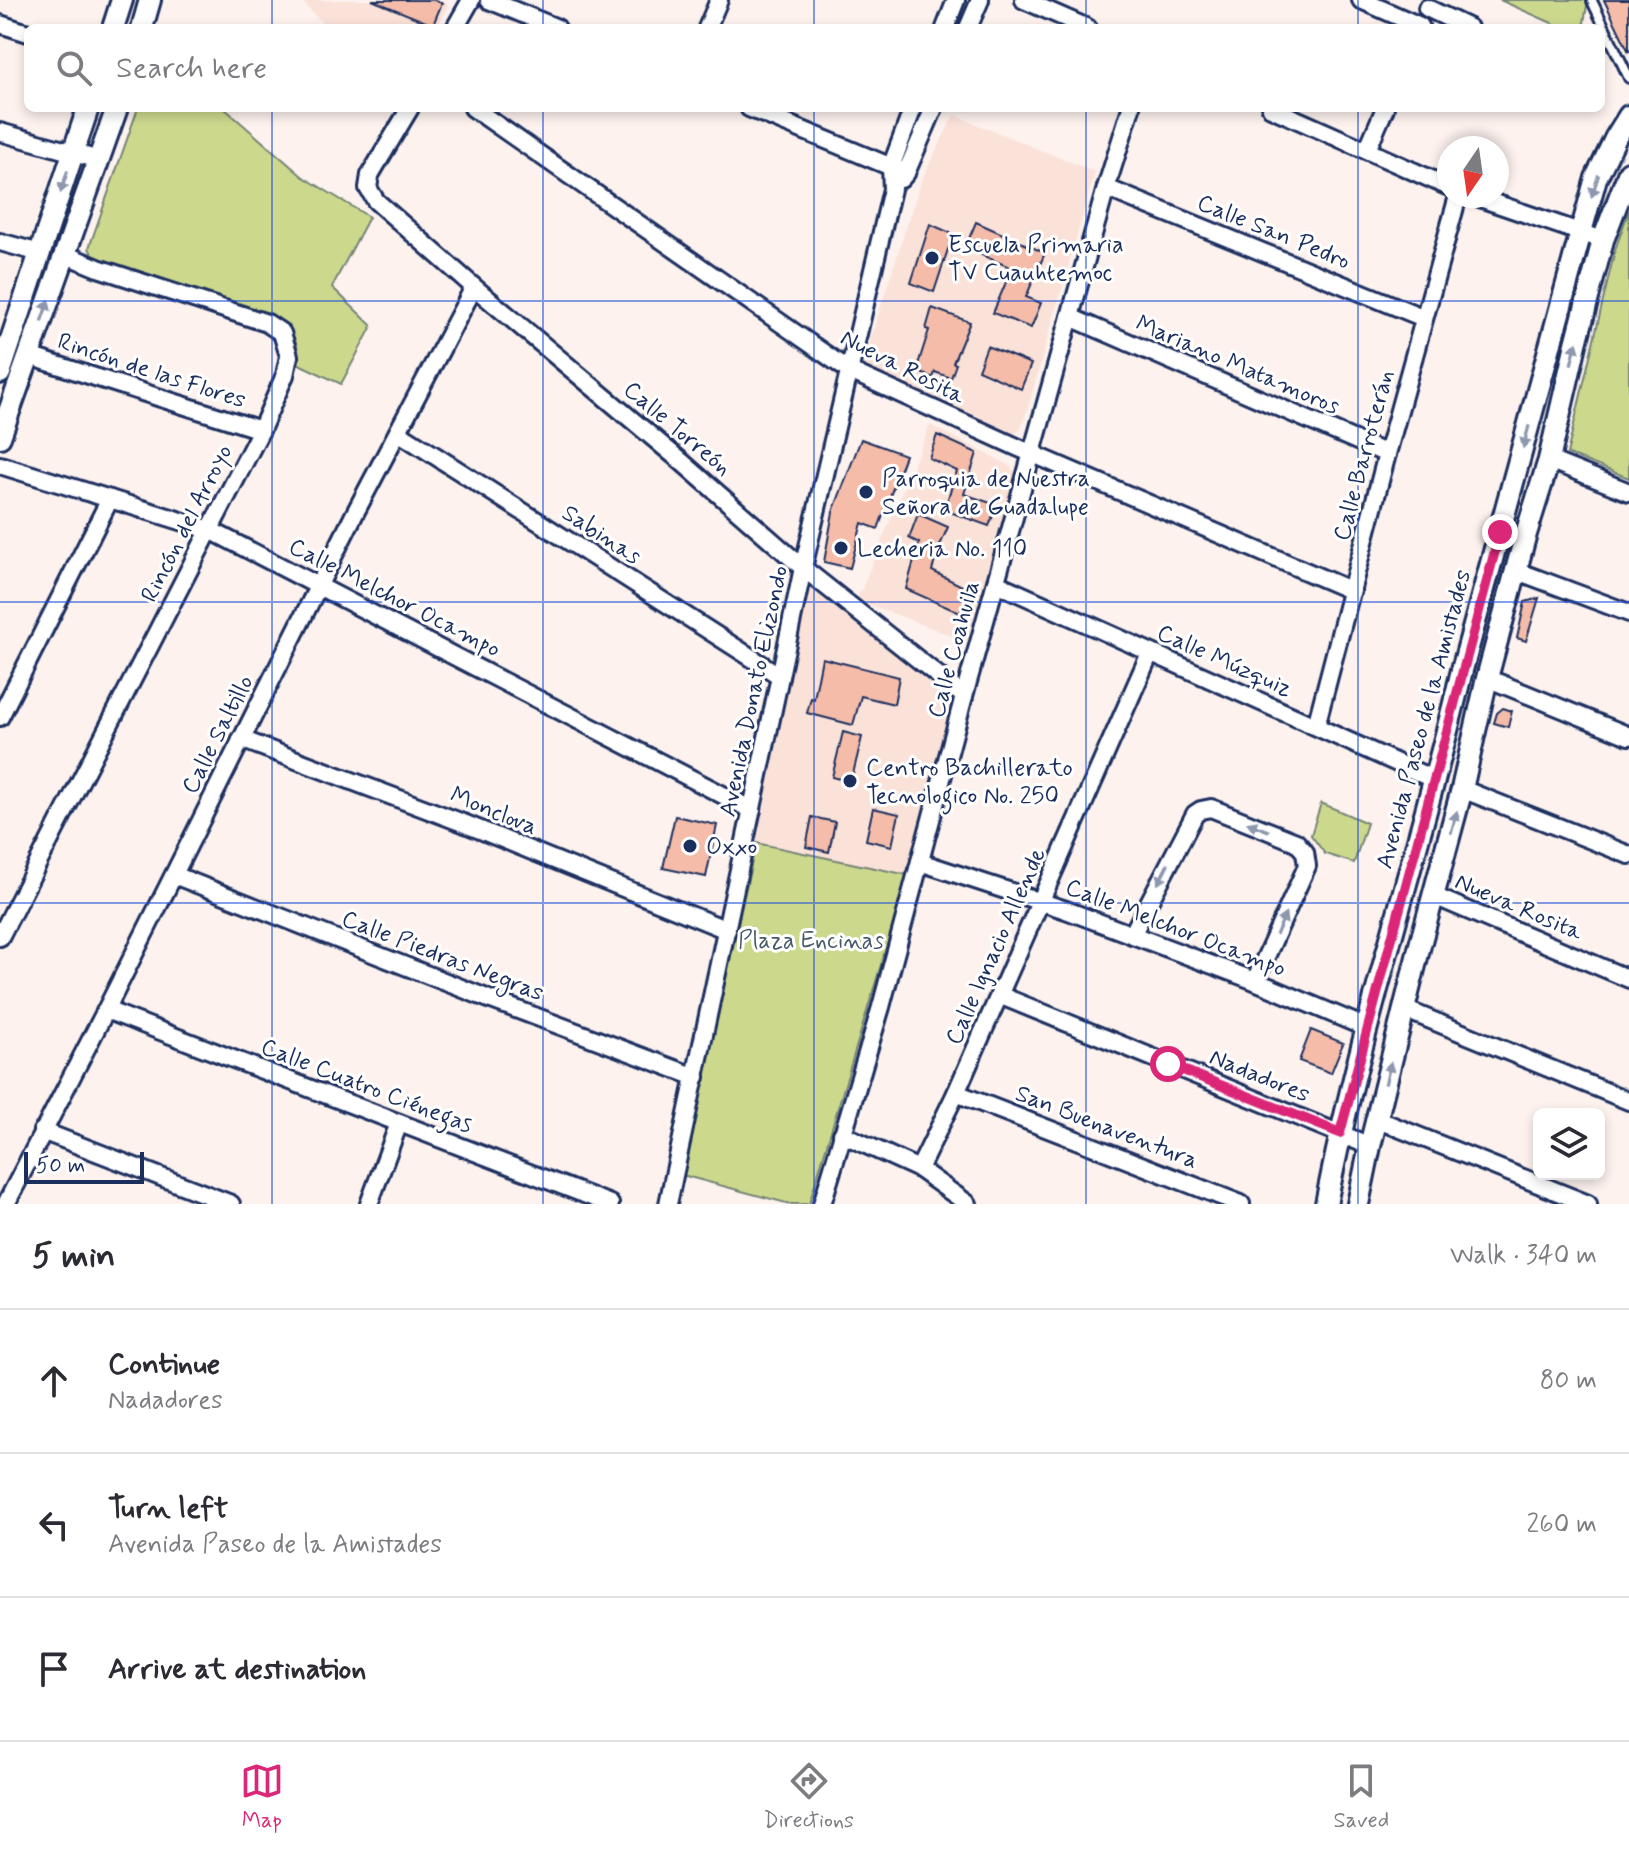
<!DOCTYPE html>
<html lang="en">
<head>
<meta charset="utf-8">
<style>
  :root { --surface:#fff; --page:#f7f7f7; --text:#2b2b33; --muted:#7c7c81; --line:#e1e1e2; --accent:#db2777 }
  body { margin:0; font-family:Mynerve,sans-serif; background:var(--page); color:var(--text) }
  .controls { position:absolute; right:24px; bottom:24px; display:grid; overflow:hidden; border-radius:12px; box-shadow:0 4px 12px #0003 }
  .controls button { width:72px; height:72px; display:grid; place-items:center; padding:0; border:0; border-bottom:2px solid var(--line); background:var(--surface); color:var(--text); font:40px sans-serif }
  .compass { position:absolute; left:1437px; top:136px; width:72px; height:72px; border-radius:50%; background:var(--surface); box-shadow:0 4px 12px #0003; rotate:193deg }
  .scale { position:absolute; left:24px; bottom:20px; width:120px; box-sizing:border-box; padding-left:8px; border:4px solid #1b2f5e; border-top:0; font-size:22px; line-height:28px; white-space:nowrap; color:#1b2f5e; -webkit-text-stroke:6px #fff; paint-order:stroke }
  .stop { position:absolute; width:24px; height:24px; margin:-18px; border:6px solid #db2777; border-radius:50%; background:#fff }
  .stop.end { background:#db2777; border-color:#fff; box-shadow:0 2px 8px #0008 }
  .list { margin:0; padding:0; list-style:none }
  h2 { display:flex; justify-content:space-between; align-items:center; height:104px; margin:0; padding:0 32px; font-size:34px }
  h2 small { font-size:26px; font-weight:400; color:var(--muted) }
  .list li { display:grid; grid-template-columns:52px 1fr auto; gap:24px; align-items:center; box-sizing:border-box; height:144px; padding:0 32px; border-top:2px solid var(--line) }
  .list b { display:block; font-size:30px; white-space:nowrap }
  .list p { margin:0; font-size:26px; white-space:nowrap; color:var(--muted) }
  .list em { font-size:26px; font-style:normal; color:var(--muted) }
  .icon { flex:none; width:44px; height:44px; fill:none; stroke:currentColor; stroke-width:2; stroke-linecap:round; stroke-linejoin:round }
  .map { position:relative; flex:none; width:1629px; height:1204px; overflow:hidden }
  .search { position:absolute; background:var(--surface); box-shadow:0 4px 12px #0003; left:24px; right:24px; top:24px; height:88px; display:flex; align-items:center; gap:20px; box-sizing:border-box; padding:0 28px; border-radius:12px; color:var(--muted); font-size:30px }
  .sheet { height:536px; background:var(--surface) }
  nav { display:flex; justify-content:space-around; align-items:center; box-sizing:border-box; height:112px; border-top:2px solid var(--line); background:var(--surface); font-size:22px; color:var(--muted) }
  nav a { display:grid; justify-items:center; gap:4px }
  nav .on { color:var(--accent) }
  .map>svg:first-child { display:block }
  .built { fill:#fbe2d9 }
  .green { fill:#ccd98d; stroke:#748476; stroke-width:2 }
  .building { fill:#f5bda9; stroke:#1b2f5e; stroke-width:2 }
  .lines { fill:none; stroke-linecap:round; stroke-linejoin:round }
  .service-casing { stroke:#1b2f5e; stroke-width:14 }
  .minor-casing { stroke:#1b2f5e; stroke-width:22 }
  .tertiary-casing { stroke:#1b2f5e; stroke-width:26 }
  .service { stroke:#fff; stroke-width:8 }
  .minor { stroke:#fff; stroke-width:16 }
  .tertiary { stroke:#fff; stroke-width:20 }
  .oneway { fill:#8d97ae }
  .route { stroke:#db2777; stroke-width:10 }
  .grid { fill:none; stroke:#1d4ed8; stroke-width:2; stroke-opacity:0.55 }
  .poi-dot { fill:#1b2f5e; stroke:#fff; stroke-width:3 }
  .labels { text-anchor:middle; stroke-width:6; stroke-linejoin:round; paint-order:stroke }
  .street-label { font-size:24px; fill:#1b2f5e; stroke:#fff }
  .poi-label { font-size:24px; fill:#1b2f5e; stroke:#fff; text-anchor:start }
  .park-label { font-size:24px; fill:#475a6a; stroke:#fff }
</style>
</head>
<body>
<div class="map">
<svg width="1629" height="1204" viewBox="0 0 1629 1204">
  <rect width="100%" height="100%" fill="#fdf2ee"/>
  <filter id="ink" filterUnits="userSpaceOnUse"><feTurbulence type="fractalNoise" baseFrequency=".0125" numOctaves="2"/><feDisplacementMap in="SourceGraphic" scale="16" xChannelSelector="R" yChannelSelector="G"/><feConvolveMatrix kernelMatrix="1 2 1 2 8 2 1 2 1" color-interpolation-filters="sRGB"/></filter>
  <g filter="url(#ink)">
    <g class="built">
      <path d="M301,0H445L448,6L437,28H326Z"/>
      <path d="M954,115L1095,172L1027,411L1020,430L1011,436L866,372L863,362L921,181Z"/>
      <path d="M930,425L1007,464L1023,479L982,647L857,600Z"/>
      <path d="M810,580L944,696L948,719L908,875L756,843Z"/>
    </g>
    <g class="green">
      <path d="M1500,0H1588L1583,28H1563Z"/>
      <path d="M138,108H224L302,176L369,217L332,287L372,326L341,384L299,364C298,342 296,335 279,321L95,260L89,248Z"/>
      <path d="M1629,210V478L1567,454L1615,250Z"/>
      <path d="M1321,803L1367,823L1354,863L1325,854L1311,835Z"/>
      <path d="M756,843L908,875L809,1204H790L682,1175Z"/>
    </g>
    <g class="building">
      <path d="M372,0H434L442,3L433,25Z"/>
      <path d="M1604,0H1629V52Z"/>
      <path d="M976,222L1045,253L1026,297L1041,303L1031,328L993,313L1012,268L965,248Z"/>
      <path d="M930,224L953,234L934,292L911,283Z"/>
      <path d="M932,308L970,322L953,363L956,364L951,378L935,372L933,378L916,371L929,330L926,329Z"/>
      <path d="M987,346L1031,364L1021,389L978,370Z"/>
      <path d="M937,435L977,453L964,494L997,505L989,526L944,510L957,471L929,458Z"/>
      <path d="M861,439L905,455L878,529L862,523L850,568L824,562L833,512Z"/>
      <path d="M918,514L948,527L938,550L932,571L970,590L960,613L906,589L919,543L909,538Z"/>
      <path d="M1539,598L1526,641L1517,638L1525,602Z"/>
      <path d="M822,658L899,677L894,704L861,696L853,725L807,713L811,698L814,699Z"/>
      <path d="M1503,708L1512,711L1508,727L1494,723L1497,713Z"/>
      <path d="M843,732L862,737L851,782L832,777Z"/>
      <path d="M873,808L899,814L892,846L866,840Z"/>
      <path d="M675,816L717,825L706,877L663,868Z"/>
      <path d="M812,817L835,822L829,852L806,847Z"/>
      <path d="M1311,1030L1343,1043L1331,1073L1299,1061Z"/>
    </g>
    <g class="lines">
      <g class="service-casing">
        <path id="service" d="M1592,1L1629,78"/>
      </g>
      <g class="minor-casing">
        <g id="minor">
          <path d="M489,0L557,28"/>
          <path d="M1024,0L1088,28"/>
          <path d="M1361,0L1420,26"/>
          <path d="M1427,8L1469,28"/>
          <path d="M0,24L28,33"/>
          <path d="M455,28L471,0"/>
          <path d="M707,28L719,0"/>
          <path d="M945,28L956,0"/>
          <path d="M968,28L980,0"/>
          <path d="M410,108L370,175L368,188L376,201L474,287L682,462L803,568L964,696"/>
          <path d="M473,108L848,370L1019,448L1352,591"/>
          <path d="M749,108L906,173"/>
          <path d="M1271,108L1449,187"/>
          <path d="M0,132L99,160"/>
          <path d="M1367,150L1385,108"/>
          <path d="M901,179L906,173L934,108"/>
          <path d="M1106,188L1424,318"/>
          <path d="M1474,196L1603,240"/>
          <path d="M0,242L40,253"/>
          <path d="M1070,317L1387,454"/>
          <path d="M29,356L261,430"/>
          <path d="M398,432L780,676"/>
          <path d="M1549,460L1629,492"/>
          <path d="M0,465L210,530L752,810"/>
          <path d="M1517,571L1629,613"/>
          <path d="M996,583L1435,780"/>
          <path d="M1487,678L1629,736"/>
          <path d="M0,717L110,499"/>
          <path d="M1316,726L1387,454L1458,196"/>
          <path d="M241,739L463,823L727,930"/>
          <path d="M1462,789L1629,855"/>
          <path d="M920,862L1066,910L1255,981L1367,1028"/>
          <path d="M174,875L489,999L696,1077"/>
          <path d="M1434,896L1629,979"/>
          <path d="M1132,935L1195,814L1201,810L1211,808L1296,842L1305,852L1307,866L1255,981"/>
          <path d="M0,937L261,430L285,375L289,356L282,333L267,323L98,268L64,254"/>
          <path d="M999,995L1370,1146"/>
          <path d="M1404,1009L1629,1101"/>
          <path d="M106,1010L610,1204"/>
          <path d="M956,1093L1241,1204"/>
          <path d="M1376,1119L1588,1204"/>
          <path d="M42,1131L231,1204"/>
          <path d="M842,1134L919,1169L968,1204"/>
          <path d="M919,1169L956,1093L1150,653"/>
          <path d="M6,1204L106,1010L355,513L474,287"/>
          <path d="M369,1204L399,1123"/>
          <path d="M668,1204L803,568L892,189L891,167L913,108"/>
          <path d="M822,1204L881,1007L964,696L1106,188L1131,108"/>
        </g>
      </g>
      <g class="tertiary-casing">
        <g id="tertiary">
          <path d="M113,28L122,0"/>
          <path d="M142,28L150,0"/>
          <path d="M0,373L88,108"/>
          <path d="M0,437L117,108"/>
          <path d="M1326,1204C1361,1024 1420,849 1462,670L1581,232L1596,178L1616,137L1629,116"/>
          <path d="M1358,1204L1370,1146L1420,945L1462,789L1487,678L1525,537L1549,460L1576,344L1603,240L1629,172"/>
        </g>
      </g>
      <use href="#service" class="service"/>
      <use href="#minor" class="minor"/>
      <use href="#tertiary" class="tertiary"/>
    </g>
    <defs><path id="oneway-solid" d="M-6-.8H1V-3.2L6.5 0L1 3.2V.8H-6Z" transform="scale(2)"/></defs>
    <g class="oneway">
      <use href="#oneway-solid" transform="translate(64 182) rotate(108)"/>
      <use href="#oneway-solid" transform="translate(1595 186) rotate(108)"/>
      <use href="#oneway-solid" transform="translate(45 311) rotate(-71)"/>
      <use href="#oneway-solid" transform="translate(1574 353) rotate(-76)"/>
      <use href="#oneway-solid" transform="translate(1526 437) rotate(105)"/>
      <use href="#oneway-solid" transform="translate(1454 822) rotate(-75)"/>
      <use href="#oneway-solid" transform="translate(1258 827) rotate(-159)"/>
      <use href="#oneway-solid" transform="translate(1163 874) rotate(117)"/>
      <use href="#oneway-solid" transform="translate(1281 924) rotate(-66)"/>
      <use href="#oneway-solid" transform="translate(1388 1073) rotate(-76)"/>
    </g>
  </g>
  <g class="lines" filter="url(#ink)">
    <path class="route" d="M1168,1064L1340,1133L1500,532"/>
  </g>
  <path class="grid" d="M272,0V28M543,0V28M814,0V28M1086,0V28M1358,0V28M272,108V1204M543,108V1204M814,108V1204M1086,108V1204M1358,108V1204M0,301H1629M0,602H1629M0,903H1629"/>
  <g class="poi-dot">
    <circle cx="932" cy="258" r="8"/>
    <circle cx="866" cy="492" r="8"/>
    <circle cx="841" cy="548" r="8"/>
    <circle cx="850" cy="781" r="8"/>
    <circle cx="690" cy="846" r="8"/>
  </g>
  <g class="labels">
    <g class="street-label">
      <text transform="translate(1274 231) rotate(22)" y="8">Calle San Pedro</text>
      <text transform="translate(1238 364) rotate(23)" y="8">Mariano Matamoros</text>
      <text transform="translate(903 366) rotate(27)" y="8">Nueva Rosita</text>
      <text transform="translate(152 370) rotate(18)" y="8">Rincón de las Flores</text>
      <text transform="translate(678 428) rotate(40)" y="8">Calle Torreón</text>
      <text transform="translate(1363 455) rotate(-75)" y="8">Calle Barroterán</text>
      <text transform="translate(186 523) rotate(-63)" y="8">Rincón del Arroyo</text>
      <text transform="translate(602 534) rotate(33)" y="8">Sabinas</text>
      <text transform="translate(395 597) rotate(27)" y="8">Calle Melchor Ocampo</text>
      <text transform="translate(953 649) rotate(-75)" y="8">Calle Coahuila</text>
      <text transform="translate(1225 660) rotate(24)" y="8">Calle Múzquiz</text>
      <text transform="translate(753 691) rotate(-78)" y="8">Avenida Donato Elizondo</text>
      <text transform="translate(1423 719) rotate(-75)" y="8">Avenida Paseo de la Amistades</text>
      <text transform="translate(217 734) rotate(-63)" y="8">Calle Saltillo</text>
      <text transform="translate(494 810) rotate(22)" y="8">Monclova</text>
      <text transform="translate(1519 906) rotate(23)" y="8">Nueva Rosita</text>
      <text transform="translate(1176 927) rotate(21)" y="8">Calle Melchor Ocampo</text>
      <text transform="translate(995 946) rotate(-66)" y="8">Calle Ignacio Allende</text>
      <text transform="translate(443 955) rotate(21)" y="8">Calle Piedras Negras</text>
      <text transform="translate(1260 1075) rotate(22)" y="8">Nadadores</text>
      <text transform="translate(367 1085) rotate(21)" y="8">Calle Cuatro Ciénegas</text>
      <text transform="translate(1107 1126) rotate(21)" y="8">San Buenaventura</text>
    </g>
    <g class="poi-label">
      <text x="948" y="252">Escuela Primaria<tspan x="948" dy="28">TV Cuauhtemoc</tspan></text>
      <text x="882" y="486">Parroquia de Nuestra<tspan x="882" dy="28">Señora de Guadalupe</tspan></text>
      <text x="857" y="556">Lecheria No. 110</text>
      <text x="866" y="775">Centro Bachillerato<tspan x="866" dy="28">Tecnologico No. 250</tspan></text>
      <text x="706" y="854">Oxxo</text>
    </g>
    <g class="park-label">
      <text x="811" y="948">Plaza Encinas</text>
    </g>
  </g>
</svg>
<div class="controls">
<button><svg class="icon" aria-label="layers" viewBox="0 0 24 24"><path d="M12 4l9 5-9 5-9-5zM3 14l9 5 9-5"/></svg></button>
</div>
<svg class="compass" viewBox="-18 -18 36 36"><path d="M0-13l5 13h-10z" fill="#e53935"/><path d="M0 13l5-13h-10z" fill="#7c7c81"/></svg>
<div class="scale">50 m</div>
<div class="stop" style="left:1168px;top:1064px"></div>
<div class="stop end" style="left:1500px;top:532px"></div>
<div class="search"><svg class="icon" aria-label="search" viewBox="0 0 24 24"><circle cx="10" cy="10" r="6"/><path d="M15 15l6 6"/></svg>Search here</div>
</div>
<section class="sheet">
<h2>5 min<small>Walk · 340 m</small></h2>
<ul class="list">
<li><svg class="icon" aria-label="ahead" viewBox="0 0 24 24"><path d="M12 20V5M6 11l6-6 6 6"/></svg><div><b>Continue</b><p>Nadadores</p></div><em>80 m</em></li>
<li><svg class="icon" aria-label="left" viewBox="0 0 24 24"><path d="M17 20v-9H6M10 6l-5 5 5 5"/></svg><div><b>Turn left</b><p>Avenida Paseo de la Amistades</p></div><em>260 m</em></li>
<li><svg class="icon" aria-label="arrive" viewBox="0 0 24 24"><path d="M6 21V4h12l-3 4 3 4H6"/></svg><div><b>Arrive at destination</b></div></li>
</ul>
</section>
<nav>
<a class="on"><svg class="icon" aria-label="map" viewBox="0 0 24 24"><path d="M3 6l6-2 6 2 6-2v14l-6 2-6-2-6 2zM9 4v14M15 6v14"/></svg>Map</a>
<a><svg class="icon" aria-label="directions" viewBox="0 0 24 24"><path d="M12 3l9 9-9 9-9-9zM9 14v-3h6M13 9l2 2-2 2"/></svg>Directions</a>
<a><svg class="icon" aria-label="saved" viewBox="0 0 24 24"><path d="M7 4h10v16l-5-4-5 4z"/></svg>Saved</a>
</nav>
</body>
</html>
